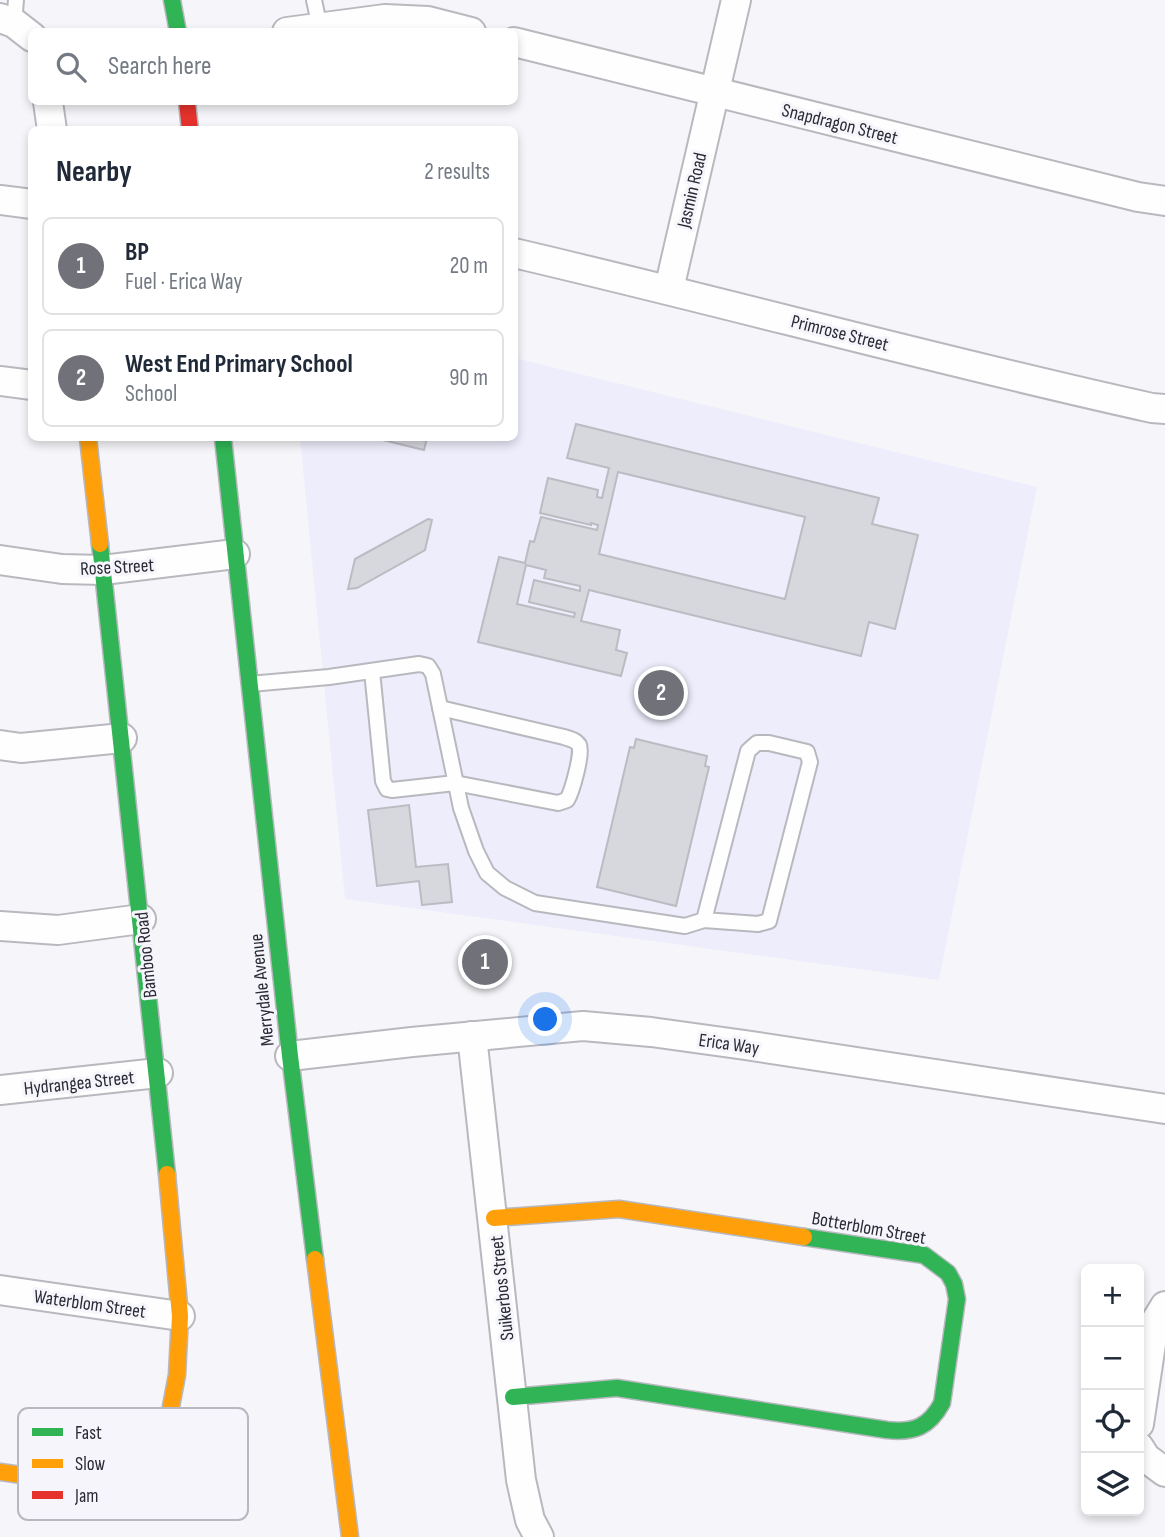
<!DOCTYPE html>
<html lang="en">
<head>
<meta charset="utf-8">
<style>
  :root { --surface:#fff; --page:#f2f2f3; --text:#1f2937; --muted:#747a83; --line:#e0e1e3; --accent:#71717a }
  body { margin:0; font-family:"Sofia Sans Condensed",sans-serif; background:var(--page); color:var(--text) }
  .controls { position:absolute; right:21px; bottom:21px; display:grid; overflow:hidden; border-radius:10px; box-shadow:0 4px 10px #0003 }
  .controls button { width:63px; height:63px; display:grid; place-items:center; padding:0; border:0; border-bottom:2px solid var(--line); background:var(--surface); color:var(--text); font:35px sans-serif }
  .you { position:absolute; left:546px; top:1020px; width:24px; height:24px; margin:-18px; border:5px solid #fff; border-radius:50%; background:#1a73e8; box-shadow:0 0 0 10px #1a73e833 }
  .badge { display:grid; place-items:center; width:46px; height:46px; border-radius:50%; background:var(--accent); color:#fff; font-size:23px; font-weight:700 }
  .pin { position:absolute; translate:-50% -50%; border:4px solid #fff; box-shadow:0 2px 7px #0006 }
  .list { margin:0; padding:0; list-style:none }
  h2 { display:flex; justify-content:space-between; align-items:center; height:91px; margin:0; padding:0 28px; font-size:30px }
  h2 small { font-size:23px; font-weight:400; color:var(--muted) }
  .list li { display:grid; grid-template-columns:46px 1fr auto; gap:21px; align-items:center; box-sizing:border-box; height:98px; margin:0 14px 14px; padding:0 14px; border:2px solid var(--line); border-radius:10px }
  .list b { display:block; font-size:26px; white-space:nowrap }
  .list p { margin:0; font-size:23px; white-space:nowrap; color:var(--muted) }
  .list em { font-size:23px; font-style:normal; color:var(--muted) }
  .icon { flex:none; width:38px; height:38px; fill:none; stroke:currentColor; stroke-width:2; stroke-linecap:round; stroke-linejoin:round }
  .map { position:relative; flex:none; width:1165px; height:1537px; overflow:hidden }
  .search { position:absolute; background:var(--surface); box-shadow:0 4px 10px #0003; left:28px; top:28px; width:490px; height:77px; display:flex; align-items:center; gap:18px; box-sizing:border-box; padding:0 24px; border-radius:10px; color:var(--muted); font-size:26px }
  .panel { position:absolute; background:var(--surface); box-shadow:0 4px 10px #0003; left:28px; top:126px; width:490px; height:315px; border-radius:10px }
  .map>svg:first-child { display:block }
  .built { fill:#ededfc }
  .building { fill:#d7d7de; stroke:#bbbbc2; stroke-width:2; fill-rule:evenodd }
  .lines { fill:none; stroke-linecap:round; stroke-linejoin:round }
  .lane-casing { stroke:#b8b8bf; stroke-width:18 }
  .street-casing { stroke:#b8b8bf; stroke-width:32 }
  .fast-casing { stroke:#b8b8bf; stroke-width:19 }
  .slow-casing { stroke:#b8b8bf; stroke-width:19 }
  .jam-casing { stroke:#b8b8bf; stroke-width:19 }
  .lane { stroke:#fefefe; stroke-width:14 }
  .street { stroke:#fefefe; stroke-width:28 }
  .fast { stroke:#30b455; stroke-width:16 }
  .slow { stroke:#ff9f0a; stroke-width:16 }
  .jam { stroke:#e5322d; stroke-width:16 }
  .labels { text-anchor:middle; stroke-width:6; stroke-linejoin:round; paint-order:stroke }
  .street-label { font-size:19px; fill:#2a2a35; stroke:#f5f5fb }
  .key { fill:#f5f5fb; stroke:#b8b8c0; stroke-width:2 }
  .key-label { font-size:19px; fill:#2a2a35 }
</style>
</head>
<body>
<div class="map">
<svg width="1165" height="1537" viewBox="0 0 1165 1537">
  <rect width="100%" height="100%" fill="#f6f6fa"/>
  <path class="built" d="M515,358L1037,487L939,980L345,899L300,438H514Z"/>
  <g class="building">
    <path d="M576,424L879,498L872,524L918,535L895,629L869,622L861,656L589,590L581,621L620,630L616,650L627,653L621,676L478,642L499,557L525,563L530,541L534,542L541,517L597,530L598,525L591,523V525L540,513L548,478L598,490L597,497L602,498L609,468L567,458ZM618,472L805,517L785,599L599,554ZM526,565L546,570L544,578L580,586V591L534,580L529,602L575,613L574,617L517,604Z"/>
    <path d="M375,438H427L424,450Z"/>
    <path d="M428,519L432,520L425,550L357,588L348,589L355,559Z"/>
    <path d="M636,739L707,756L705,766L709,767L676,906L597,887L630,747L634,748Z"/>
    <path d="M409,805L416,867L448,864L452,902L422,905L419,881L377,886L368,810Z"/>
  </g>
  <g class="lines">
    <g class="lane-casing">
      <g id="lane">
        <path d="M314,0L320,28"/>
        <path d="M14,23L16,0"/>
        <path d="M372,671L383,781L387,789L392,790L455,783L558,803L567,800C572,792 583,753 579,745C576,740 570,739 564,737L440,708"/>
        <path d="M250,684L329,677L419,664L428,666L433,674L461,808L476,851L487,873L505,888L535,903L685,926L704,920L758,924L769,921L810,762L807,752L769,743H757L748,751L704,920"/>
      </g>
    </g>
    <g class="street-casing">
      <g id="street">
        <path d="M0,18L14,23L32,37"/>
        <path d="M287,32L385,19L428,21L471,32"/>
        <path d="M514,42L1138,197L1165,201"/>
        <path d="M48,102L52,130"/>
        <path d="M0,200L32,204"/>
        <path d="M514,253C728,303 939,361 1152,408L1165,409"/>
        <path d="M669,289L736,0"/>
        <path d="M0,381L32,385"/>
        <path d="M0,560L62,569L103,570L235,554"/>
        <path d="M0,745L21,748L122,738"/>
        <path d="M0,926L58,930L141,919"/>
        <path d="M472,1036L521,1480L530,1520L539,1537"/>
        <path d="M290,1056L412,1042L583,1026L651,1032L745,1045L1165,1109"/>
        <path d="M0,1090L158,1073"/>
        <path d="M0,1290L180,1316"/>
        <path d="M1139,1424L1154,1324L1165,1306"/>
        <path d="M1139,1447L1146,1458L1165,1472"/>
      </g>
    </g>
    <g class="fast-casing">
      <g id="fast">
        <path d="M172,0L178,32"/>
        <path d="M223,438L290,1056L315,1259"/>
        <path d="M100,544L167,1174"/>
        <path d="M513,1397L617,1388L887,1430C914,1433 929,1427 942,1403L957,1299L954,1284L948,1273L924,1255L804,1237"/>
      </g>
    </g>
    <g class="slow-casing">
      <g id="slow">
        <path d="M88,438L100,544"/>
        <path d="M494,1218L619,1209L804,1237"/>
        <path d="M315,1259L350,1537"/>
        <path d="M0,1472L113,1488L140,1481L153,1471L162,1454L177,1375L180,1316L167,1174"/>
      </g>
    </g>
    <g class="jam-casing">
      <path id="jam" d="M187,102L190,130"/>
    </g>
    <use href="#lane" class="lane"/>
    <use href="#street" class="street"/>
    <use href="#fast" class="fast"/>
    <use href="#slow" class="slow"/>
    <use href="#jam" class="jam"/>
  </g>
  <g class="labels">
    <g class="street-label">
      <text transform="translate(840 123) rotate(14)" y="7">Snapdragon Street</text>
      <text transform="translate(691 190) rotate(-77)" y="7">Jasmin Road</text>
      <text transform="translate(840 332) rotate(14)" y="7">Primrose Street</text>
      <text transform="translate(117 566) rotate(-3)" y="7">Rose Street</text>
      <text transform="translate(145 955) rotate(-96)" y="7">Bamboo Road</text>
      <text transform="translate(261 990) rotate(-96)" y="7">Merrydale Avenue</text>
      <text transform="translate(729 1043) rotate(8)" y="7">Erica Way</text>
      <text transform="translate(79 1082) rotate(-6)" y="7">Hydrangea Street</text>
      <text transform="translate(869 1227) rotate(10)" y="7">Botterblom Street</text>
      <text transform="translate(501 1288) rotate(-96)" y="7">Suikerbos Street</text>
      <text transform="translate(90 1303) rotate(8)" y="7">Waterblom Street</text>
    </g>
  </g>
  <rect x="18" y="1408" width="230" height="112" rx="10" class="key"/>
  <rect x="32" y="1428" width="31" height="8" fill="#30b455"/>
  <rect x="32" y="1459" width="31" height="9" fill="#ff9f0a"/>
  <rect x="32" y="1491" width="31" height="8" fill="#e5322d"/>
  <g class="key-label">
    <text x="75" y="1439">Fast</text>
    <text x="75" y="1470">Slow</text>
    <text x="75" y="1502">Jam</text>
  </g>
</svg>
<div class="controls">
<button>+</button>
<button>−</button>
<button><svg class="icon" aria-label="locate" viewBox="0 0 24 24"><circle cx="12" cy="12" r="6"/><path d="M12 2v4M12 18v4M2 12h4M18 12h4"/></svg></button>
<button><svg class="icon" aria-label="layers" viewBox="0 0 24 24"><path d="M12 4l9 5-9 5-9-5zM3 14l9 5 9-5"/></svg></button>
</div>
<div class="you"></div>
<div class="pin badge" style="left:485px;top:962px">1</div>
<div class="pin badge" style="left:661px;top:693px">2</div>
<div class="search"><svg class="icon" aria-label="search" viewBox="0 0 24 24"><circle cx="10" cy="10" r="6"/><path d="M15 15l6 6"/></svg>Search here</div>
<section class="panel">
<h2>Nearby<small>2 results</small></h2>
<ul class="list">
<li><span class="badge">1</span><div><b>BP</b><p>Fuel · Erica Way</p></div><em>20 m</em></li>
<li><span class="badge">2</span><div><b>West End Primary School</b><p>School</p></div><em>90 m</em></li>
</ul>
</section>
</div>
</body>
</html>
